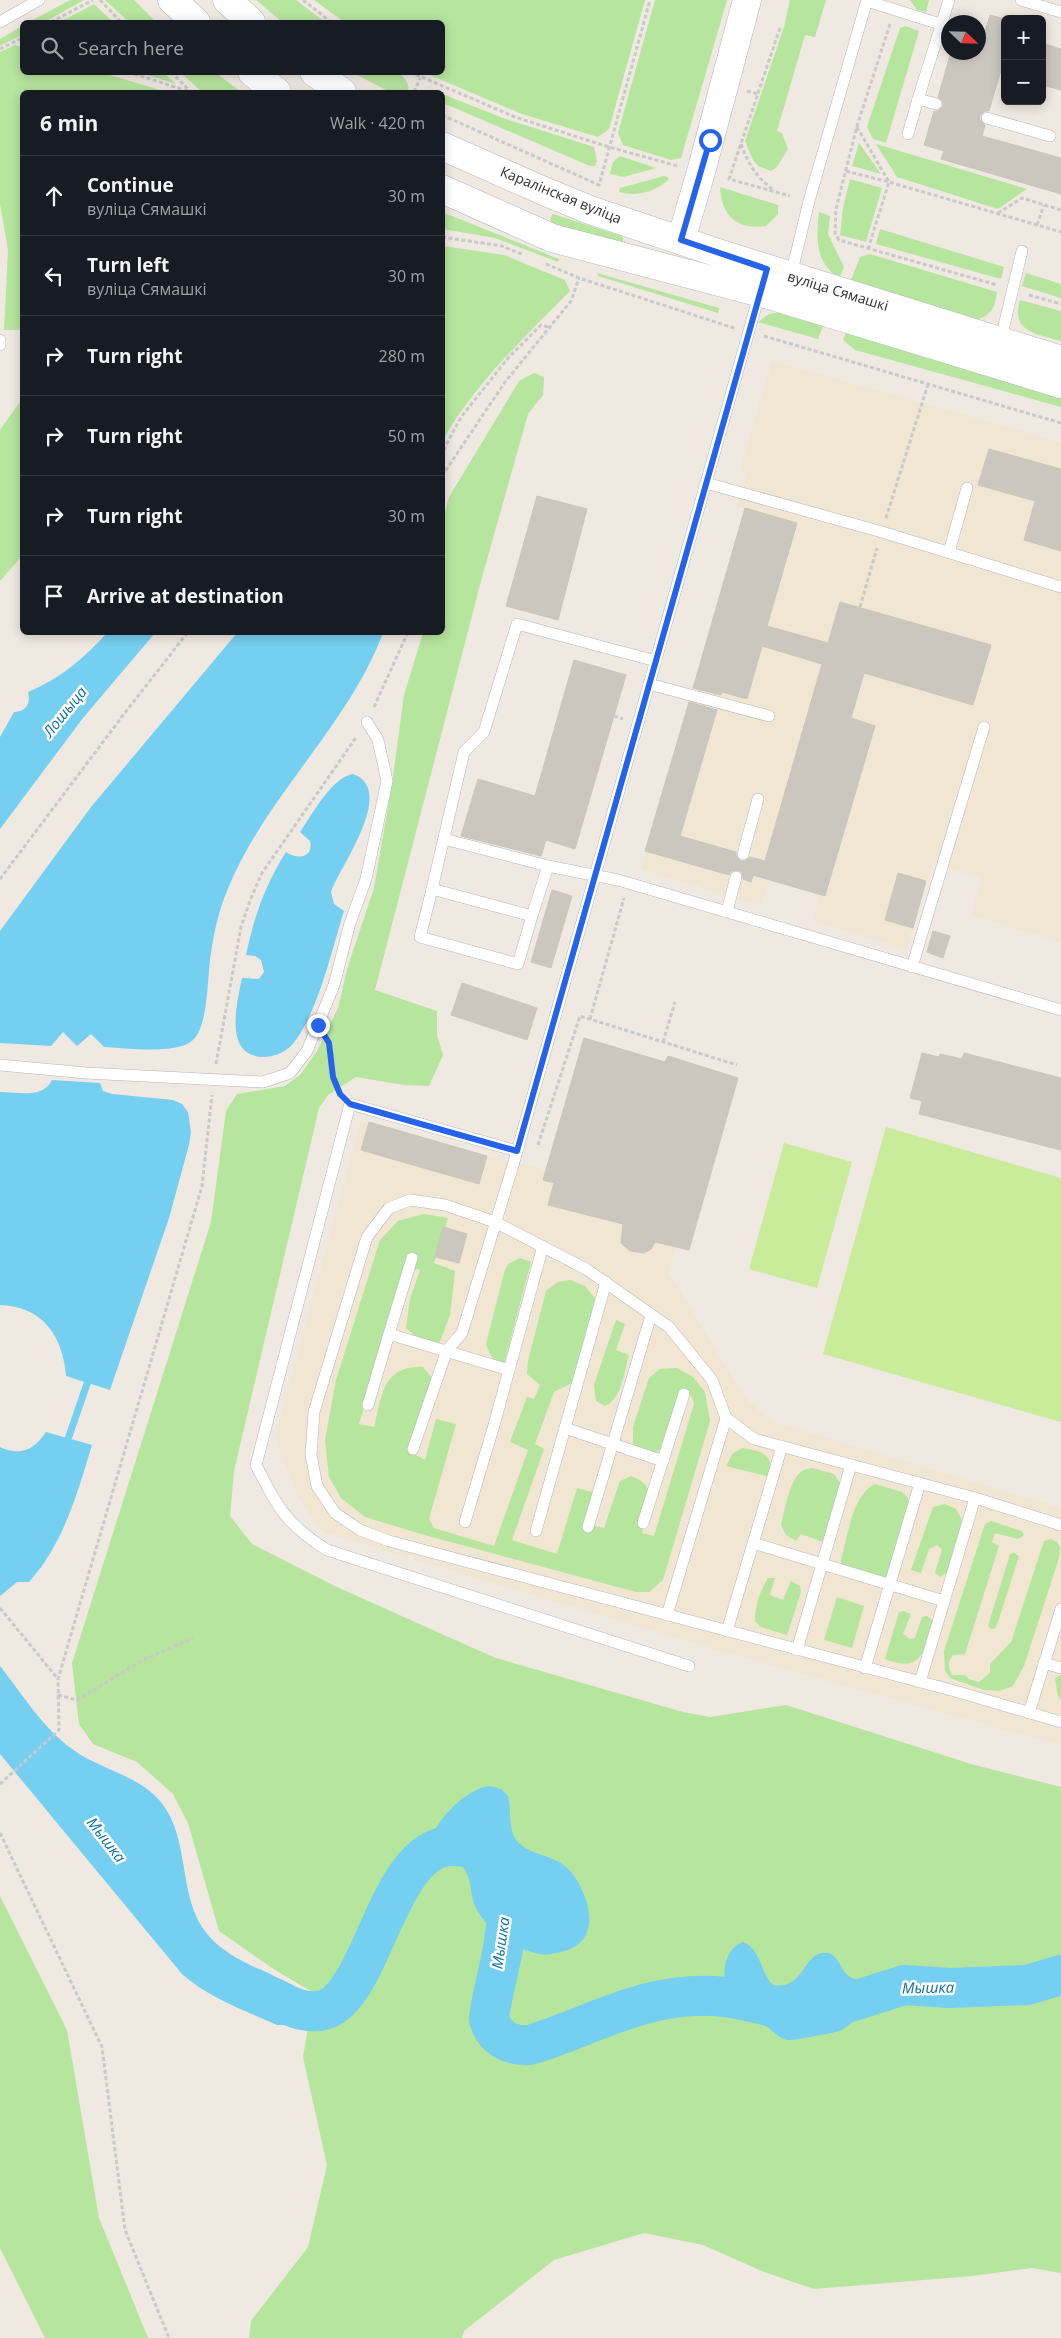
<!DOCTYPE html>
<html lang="en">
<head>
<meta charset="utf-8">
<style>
  :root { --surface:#171b24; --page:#20242c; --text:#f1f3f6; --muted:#9ea1a6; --line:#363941 }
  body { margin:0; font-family:"Open Sans",sans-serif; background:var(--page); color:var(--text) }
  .controls { position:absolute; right:15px; top:15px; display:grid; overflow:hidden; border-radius:8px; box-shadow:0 2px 12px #0003 }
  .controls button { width:45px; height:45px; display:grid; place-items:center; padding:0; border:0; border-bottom:1px solid var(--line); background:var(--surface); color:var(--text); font:25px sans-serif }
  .compass { position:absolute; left:941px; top:15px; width:45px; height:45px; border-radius:50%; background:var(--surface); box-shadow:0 2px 12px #0003; rotate:113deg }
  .stop { position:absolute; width:15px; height:15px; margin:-11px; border:4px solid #2563eb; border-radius:50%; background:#fff }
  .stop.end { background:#2563eb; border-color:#fff; box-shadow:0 1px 5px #0008 }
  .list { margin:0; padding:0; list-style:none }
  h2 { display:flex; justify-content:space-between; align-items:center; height:65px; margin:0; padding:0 20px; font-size:21px }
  h2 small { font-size:16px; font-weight:400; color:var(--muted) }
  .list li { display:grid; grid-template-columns:32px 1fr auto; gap:15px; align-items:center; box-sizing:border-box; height:80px; padding:0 20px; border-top:1px solid var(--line) }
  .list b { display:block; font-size:19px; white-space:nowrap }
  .list p { margin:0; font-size:16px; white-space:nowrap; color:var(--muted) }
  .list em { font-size:16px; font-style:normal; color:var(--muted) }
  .icon { flex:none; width:28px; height:28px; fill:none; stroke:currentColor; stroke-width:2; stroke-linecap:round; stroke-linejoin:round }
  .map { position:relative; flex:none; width:1061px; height:2338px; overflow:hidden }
  .search { position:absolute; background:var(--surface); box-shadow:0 2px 12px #0003; left:20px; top:20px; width:425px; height:55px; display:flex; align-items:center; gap:12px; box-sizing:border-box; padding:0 18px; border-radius:8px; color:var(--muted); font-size:19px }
  .panel { position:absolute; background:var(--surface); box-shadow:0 2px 12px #0003; left:20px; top:90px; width:425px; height:545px; border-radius:8px }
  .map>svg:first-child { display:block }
  .education { fill:#f0e6d1 }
  .green { fill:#b6e59e }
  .pitch { fill:#c9ec9a }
  .water { fill:#75cff0 }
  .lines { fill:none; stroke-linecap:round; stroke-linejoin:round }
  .stream { stroke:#75cff0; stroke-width:7 }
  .river { stroke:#75cff0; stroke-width:40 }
  .building { fill:#cbc7bf; stroke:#cbc5ba }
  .service-casing { stroke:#b4b7c1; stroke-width:12 }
  .tertiary-casing { stroke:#b4b7c1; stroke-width:29 }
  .secondary-casing { stroke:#b4b7c1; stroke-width:29 }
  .path { stroke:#c9c9c9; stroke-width:3; stroke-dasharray:4 2.5; stroke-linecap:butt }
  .service { stroke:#fff; stroke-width:11 }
  .tertiary { stroke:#fff; stroke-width:28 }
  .secondary { stroke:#fff; stroke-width:28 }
  .route { stroke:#2563eb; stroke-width:6 }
  .labels { text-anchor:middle; stroke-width:5; stroke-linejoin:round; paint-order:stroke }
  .street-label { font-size:14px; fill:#2e2e2e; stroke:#fff }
  .water-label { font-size:15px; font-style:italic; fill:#0d6fa3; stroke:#fff }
</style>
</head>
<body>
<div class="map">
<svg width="1061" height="2338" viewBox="0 0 1061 2338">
  <rect width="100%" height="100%" fill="#efe9e1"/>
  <g class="education">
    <path d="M772,361L1061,442V942L971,915L982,878L932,864L906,949L813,921L819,894L769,880L761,906L641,869L745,509L737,506L747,473L740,470Z"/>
    <path d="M361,1120L369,1122L479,1183L487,1156L546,1170L543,1180L554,1183L548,1205L625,1224L621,1243L630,1251L644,1253L651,1249L655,1242L676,1247L668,1271L744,1396L770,1421L1061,1508V1745L724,1652L323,1532L298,1497L275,1438Z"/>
  </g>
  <g class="green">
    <path d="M70,0H84L45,22H29Z"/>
    <path d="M105,0H134L156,22H129Z"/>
    <path d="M256,0H296L325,22H282Z"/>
    <path d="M314,0H645L609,129L598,137L522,114L425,73L442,72V22H344Z"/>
    <path d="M655,0H727L681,158L671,160L623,145L618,133Z"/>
    <path d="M790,0H826L815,37L805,35L777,131L782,133L788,149L777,167L771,171L758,166L753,160L745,141L784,27Z"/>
    <path d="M910,0H929L926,12L917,10Z"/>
    <path d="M94,4L113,22H60Z"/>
    <path d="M22,26V35L0,46V39Z"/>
    <path d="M905,26L919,31L886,143L873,139L867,127L900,28Z"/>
    <path d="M15,45L22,47V72L103,73L167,92H22V330H4L8,250L0,204V52Z"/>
    <path d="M141,73H164L176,84Z"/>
    <path d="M181,73H216L241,92H202Z"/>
    <path d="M353,73H399C405,78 410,84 408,92H390Z"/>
    <path d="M442,94L506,119L594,147L597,161L595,166H590L443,103Z"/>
    <path d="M859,143L881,174L852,166Z"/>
    <path d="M876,144L1027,189L998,209L897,177Z"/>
    <path d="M620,156L656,168L623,177L610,174L613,162Z"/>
    <path d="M664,176L669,178L667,181C654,192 635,197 619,192L620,188Z"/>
    <path d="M850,179L882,188L866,242L840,235L843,208Z"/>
    <path d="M720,187L778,205V214L766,226C736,230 722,216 720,187Z"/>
    <path d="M442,212L559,259L558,262L495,238L443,229Z"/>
    <path d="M819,212L830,216L828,234L844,267L839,279C815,260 816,241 819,212Z"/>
    <path d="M553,214L621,236L623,238V244L553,224L550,219Z"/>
    <path d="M880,229L1004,267L1001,279L876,244Z"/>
    <path d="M443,246L504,255L565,280L570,291C525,337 475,383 443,440Z"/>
    <path d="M870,254L997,292C995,308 991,316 975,320L851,280L860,257Z"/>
    <path d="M597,273L719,308L718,313L598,276Z"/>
    <path d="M1026,273L1061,284V298L1022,286Z"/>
    <path d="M1020,300L1061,311V341C1037,334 1010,332 1020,300Z"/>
    <path d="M780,312L824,323L818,339L758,322L769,314Z"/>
    <path d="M846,331L1061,394V407L855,350L843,340Z"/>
    <path d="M534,373L544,377L543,395L528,414L481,581L375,990L437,1011V1035L443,1055L429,1086L404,1085L356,1077L328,1095L319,1108L234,1471L230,1516L252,1544L337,1587L464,1644L496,1658L683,1712L710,1717L786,1705L971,1764L1061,1787V2273L1032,2268L972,2276L814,2289L764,2272L703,2245L644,2233L554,2260L464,2331L462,2338H249L251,2321L308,2247L327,2165L303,2057L314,1993L275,1970L219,1931L188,1823L173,1794L137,1762L93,1744L79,1724L72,1663L211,1222L226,1111L237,1094L285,1086L301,1074L317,1051L338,1008L348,966L374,888L392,784L404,695L423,633L442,632L443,520L449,497L519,381Z"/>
    <path d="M22,399V556L0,581V430Z"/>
    <path d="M424,1214L448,1218L434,1263L455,1271L450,1315L439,1344L419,1339L406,1328L410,1299L420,1270L406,1267L359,1424L374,1427C382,1396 382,1365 423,1367L433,1379L415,1441L416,1455L425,1460L436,1419L456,1424L429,1519L434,1528L494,1546L528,1450L510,1442L527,1397L534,1399L540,1385L527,1374L528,1361L546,1291L558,1282L570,1280L585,1286L596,1300L574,1382L554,1392L535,1444L544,1449L512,1540L557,1554L577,1488L600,1494L591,1525L604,1528L620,1481L631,1476C661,1487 649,1509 642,1533L654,1536L694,1404L692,1397L688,1394L665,1446L657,1452L643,1453L633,1443V1427L649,1378L660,1369L677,1368L693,1377L705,1392L710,1421L663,1580L649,1592H636L421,1534L365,1517L341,1498L329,1477L325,1440L336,1380L380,1240L398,1221Z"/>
    <path d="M520,1258L531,1262L504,1364C492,1361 490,1355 486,1344L504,1273L508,1264Z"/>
    <path d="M616,1320L625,1324L616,1350L629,1355C624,1371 622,1399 605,1406L596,1401L594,1385Z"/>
    <path d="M742,1448C762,1451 774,1454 770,1477L726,1466L732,1454Z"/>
    <path d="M812,1468L834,1474L840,1483L823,1542L801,1534L796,1541L786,1535L781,1525C784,1513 790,1479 801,1472C804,1469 809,1469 812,1468Z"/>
    <path d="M875,1484L902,1492L908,1498C908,1521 896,1557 885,1578L841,1567V1559C848,1536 852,1495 875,1484Z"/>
    <path d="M945,1504L956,1509L962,1520L947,1572L940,1577L935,1573L942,1549L937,1545L929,1549L921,1573L911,1570L933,1507Z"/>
    <path d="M991,1521L1022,1531L1024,1535L1018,1539L995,1533L992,1542L999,1546L965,1654L953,1655C947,1662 948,1667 952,1675H965L969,1679L979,1682L990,1673V1664L1011,1642L1044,1541L1051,1539L1058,1543L1060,1548L1059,1558L1024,1666L1013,1686L999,1691L984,1690L950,1678L945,1670L944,1651L985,1524Z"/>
    <path d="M1014,1553L1019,1556L997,1625L994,1629H991L988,1626L1010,1554Z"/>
    <path d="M768,1578H775L770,1595L783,1600L791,1581L800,1586L801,1592L787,1635L761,1627L755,1621C755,1604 760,1592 768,1578Z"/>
    <path d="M837,1597L864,1606L852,1648L824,1640Z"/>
    <path d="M904,1611L911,1614L903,1634L910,1639L915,1638L922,1617L927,1616L933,1621C923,1651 923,1674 885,1659L899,1612Z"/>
    <path d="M1061,1675V1700L1058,1696L1055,1678Z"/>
    <path d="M0,1896L67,2030L99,2218L148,2338H45L0,2248Z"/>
  </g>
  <g class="pitch">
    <path d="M886,1127L1061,1178V1422L823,1354Z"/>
    <path d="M784,1143L852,1162L817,1288L749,1269Z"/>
  </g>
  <g class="water">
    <path d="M107,633H155L83,718L0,829V737L14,712C26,712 31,704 28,692C60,679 84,658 107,633Z"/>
    <path d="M237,633H383C347,728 265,796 227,891C219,910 214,932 211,953C207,975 209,1025 193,1040C178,1055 125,1048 104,1047L91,1034L77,1046L63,1032L51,1046L0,1043V931L91,807Z"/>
    <path d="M353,774C398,790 338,869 331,892L334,904L344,911C332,949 317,1017 291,1046C283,1053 274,1057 263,1057C223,1056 237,1003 242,978L259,979L264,972L261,960L255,956L246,955C254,917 265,885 286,852C297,860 314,858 310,841L300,832C312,815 332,777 353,774Z"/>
    <path d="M52,1080L100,1083L103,1091L112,1094L173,1100L182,1104L188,1112L191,1132L189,1145L169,1218L110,1390L66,1376C63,1336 42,1306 0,1305V1092C18,1092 43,1099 52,1080Z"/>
    <path d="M46,1432L92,1445C77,1494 64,1543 29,1582H17L0,1596V1447C20,1457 35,1449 46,1432Z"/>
    <path d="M0,1666C22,1694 43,1728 72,1749C99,1769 138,1775 160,1801C192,1839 176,1897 208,1935C228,1959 265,1971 293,1985C311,2001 302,2026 277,2025C244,2010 209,1998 182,1974L0,1754Z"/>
    <path d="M489,1786L501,1789L508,1796C512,1811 507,1831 519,1843C531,1855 553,1855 566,1867C585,1884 603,1931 574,1947C567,1951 559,1952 552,1954C525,1958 486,1931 475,1906C470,1895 472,1881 465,1870C458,1859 447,1859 435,1857L429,1850C430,1824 465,1789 489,1786Z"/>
    <path d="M743,1942C762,1950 759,1971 773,1985C803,1990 803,1956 822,1953C839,1950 839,1970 850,1977C863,1985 881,1977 895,1985L899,1998L892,2010C883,2013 874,2012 866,2015C855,2018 849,2026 840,2031C837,2032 792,2041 788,2040C779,2039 773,2031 766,2026C755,2017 741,2013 732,2001C720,1983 721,1950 743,1942Z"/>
  </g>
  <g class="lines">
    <path class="stream" d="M66,1445L90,1375"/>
    <g class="river">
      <path d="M253,1988C275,1998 309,2023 334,2005C375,1975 392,1847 451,1846C460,1846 470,1847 477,1852C532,1889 494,1969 489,2019C495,2039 510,2046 530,2045C594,2025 643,1993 713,1996C738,1997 760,2005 784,2009"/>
      <path d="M844,2004L904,1985L950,1988L1027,1985L1061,1975"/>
    </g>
  </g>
  <g class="building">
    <path d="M990,15L1005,19V75L1000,73L989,111H985L980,115V120L985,125L982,136L1061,158V194L941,159L944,151L924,145L934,111H938L943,106V102L938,97L951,52H978V30L985,32Z"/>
    <path d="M1042,43L1061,49V90L1042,85Z"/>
    <path d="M989,449L1061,469V551L1024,540L1035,501L978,485Z"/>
    <path d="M537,496L587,509L558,620L506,606Z"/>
    <path d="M745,508L797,523L767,626L828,643L840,602L991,645L973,705L864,673L851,718L875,726L825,896L753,875L751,882L743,879L742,872L737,870L731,871L729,875L645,851L689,702L717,710L680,836L736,852V856L741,861H745L750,857L765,861L822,664L762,646L747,699L722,692L721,695L693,688Z"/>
    <path d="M574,660L626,675L575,849L546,840L541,856L461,836L478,779L535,796Z"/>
    <path d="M898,873L926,881L913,928L885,920Z"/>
    <path d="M552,890L572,896L551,968L531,962Z"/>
    <path d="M933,931L950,936L943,958L927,952Z"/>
    <path d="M462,983L537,1008L527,1040L451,1015Z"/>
    <path d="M584,1038L665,1062L668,1056L738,1078L689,1250L655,1242L651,1249L644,1253L630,1251L621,1243L623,1224L548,1205L554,1183L543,1180Z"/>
    <path d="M922,1053L939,1057L940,1054L962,1059L964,1053L1061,1078V1150L919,1114L922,1101L910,1098Z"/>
    <path d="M369,1122L487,1156L479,1184L361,1150Z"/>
    <path d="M443,1227L467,1234L459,1263L435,1257Z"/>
  </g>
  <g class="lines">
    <g class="service-casing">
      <g id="service">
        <path d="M1021,0L1061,12"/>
        <path d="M867,1L940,24"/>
        <path d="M0,22L39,0"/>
        <path d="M936,104L918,99L949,0"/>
        <path d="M987,118L1050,136"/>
        <path d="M908,134L918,99"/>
        <path d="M791,275L809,201L867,0"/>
        <path d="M0,340V345"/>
        <path d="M1000,342L1022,251"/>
        <path d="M706,483L882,532L1061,587"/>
        <path d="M949,552L967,488"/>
        <path d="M649,684L769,716"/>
        <path d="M444,839L548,866"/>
        <path d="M743,854L758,799"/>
        <path d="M432,889L464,752L484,732L517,624L656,661"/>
        <path d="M727,911L736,877"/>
        <path d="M532,916L518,964L420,937L432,889L532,916L548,866L618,880L1061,1010"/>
        <path d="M912,967L984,727"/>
        <path d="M0,1065L86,1073L263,1082L290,1073L307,1051L334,985L350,923L366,879L387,781L378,740L367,722"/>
        <path d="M517,1151L350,1104L256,1465C277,1507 286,1524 327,1550L689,1666"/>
        <path d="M412,1258L389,1334L509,1370"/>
        <path d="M368,1405L389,1334"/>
        <path d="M565,1428L663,1461"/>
        <path d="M413,1449L447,1350L462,1333L514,1162L760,292"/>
        <path d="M465,1522L494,1425L543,1246"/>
        <path d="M643,1523L684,1394"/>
        <path d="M1061,1525L975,1498L754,1439L726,1418L712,1380L669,1327L586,1269L495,1222L445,1205L410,1200L389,1208L367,1237L314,1412L311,1455L317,1486L335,1513L360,1530L389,1541L955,1691L1061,1722"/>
        <path d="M588,1527L651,1315"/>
        <path d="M536,1531L606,1282"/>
        <path d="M753,1543L944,1601"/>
        <path d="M667,1615L726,1418"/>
        <path d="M727,1631L782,1446"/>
        <path d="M797,1650L851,1465"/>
        <path d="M1044,1663L1061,1668"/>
        <path d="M865,1668L920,1483"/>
        <path d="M920,1682L975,1498"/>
        <path d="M1029,1713L1061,1609"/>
      </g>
    </g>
    <g class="tertiary-casing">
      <path id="tertiary" d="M681,240L701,172L747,0"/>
    </g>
    <g class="secondary-casing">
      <g id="secondary">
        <path d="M172,0L196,22"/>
        <path d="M227,0L251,22"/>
        <path d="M252,72L277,92"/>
        <path d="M314,72L342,92"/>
        <path d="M442,146L546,192L590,210L724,255L1061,360"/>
        <path d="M442,189L552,238L776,297L1061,384"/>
      </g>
    </g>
    <g class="path">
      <path d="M100,0L121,22"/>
      <path d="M303,0L331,22"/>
      <path d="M51,22L93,0"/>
      <path d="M890,24L857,126L836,209L835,233L839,240L997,285"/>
      <path d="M780,28L729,179L790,196"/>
      <path d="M0,49L22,38"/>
      <path d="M128,72L191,92"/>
      <path d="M171,72L190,91"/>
      <path d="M410,72L515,117L609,147L678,166"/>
      <path d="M747,91L758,94"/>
      <path d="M414,92L420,78"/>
      <path d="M442,115L599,185L650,0"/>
      <path d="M857,127L889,182L868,249"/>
      <path d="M741,144C748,164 756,176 772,189"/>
      <path d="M846,171L889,182L1061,232"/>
      <path d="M998,213L1022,198L1061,210"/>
      <path d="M1037,225L1044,205"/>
      <path d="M442,237L502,246L524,255"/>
      <path d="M546,264L579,278L734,328"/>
      <path d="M1029,295L1061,304"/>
      <path d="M764,336L1061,423"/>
      <path d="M442,463L445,447L461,417L509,357L541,325L551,328"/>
      <path d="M442,476L505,382L571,301L579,278"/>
      <path d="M886,518L928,384"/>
      <path d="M860,607L877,548"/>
      <path d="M374,707L408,632"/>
      <path d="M614,716L623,719"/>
      <path d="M0,879L124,714L188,632"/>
      <path d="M590,1019L624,898"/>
      <path d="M663,1042L675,1002"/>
      <path d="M329,1043L333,1077L339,1093"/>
      <path d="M216,1064L241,927L251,898L262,873L357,736"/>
      <path d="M538,1145L580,1016L737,1065"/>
      <path d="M0,1608L58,1679"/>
      <path d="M58,1695L77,1700L141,1661L193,1638"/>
      <path d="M0,1784L59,1730L58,1679L202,1186L212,1095"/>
      <path d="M0,1833L102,2047L125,2230L169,2338"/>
    </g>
    <use href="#service" class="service"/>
    <use href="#tertiary" class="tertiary"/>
    <use href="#secondary" class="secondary"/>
  </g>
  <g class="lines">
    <path class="route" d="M318,1025L329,1043L333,1077L340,1094L350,1104L517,1151L767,269L681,240L710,140"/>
  </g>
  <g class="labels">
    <g class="street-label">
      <text transform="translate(561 195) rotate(22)" y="5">Каралінская вуліца</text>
      <text transform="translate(838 291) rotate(17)" y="5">вуліца Сямашкі</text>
    </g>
    <g class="water-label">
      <text transform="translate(65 712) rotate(-51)" y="5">Лошыца</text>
      <text transform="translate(106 1840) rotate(52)" y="5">Мышка</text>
      <text transform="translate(501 1943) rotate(-82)" y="5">Мышка</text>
      <text transform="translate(928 1988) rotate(-1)" y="5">Мышка</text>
    </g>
  </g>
</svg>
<div class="controls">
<button>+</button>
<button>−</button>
</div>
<svg class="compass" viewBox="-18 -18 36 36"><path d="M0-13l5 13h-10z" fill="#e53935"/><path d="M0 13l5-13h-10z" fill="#9ea1a6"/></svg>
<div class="stop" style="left:710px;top:140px"></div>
<div class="stop end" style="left:318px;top:1025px"></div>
<div class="search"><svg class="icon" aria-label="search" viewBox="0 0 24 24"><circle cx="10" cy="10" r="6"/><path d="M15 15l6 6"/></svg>Search here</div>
<section class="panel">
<h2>6 min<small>Walk · 420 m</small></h2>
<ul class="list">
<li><svg class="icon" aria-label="ahead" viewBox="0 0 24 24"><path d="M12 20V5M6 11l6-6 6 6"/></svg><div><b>Continue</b><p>вуліца Сямашкі</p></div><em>30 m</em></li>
<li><svg class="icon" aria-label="left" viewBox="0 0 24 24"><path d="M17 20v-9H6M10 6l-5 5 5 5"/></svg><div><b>Turn left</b><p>вуліца Сямашкі</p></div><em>30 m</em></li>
<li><svg class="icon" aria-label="right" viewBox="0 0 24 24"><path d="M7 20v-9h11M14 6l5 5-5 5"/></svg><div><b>Turn right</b></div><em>280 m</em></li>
<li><svg class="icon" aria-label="right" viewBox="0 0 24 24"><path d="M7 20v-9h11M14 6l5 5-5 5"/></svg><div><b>Turn right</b></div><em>50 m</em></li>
<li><svg class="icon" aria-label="right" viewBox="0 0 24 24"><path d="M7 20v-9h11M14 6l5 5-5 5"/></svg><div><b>Turn right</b></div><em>30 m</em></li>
<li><svg class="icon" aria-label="arrive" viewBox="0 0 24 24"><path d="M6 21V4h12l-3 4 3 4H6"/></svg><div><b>Arrive at destination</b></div></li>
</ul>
</section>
</div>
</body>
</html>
